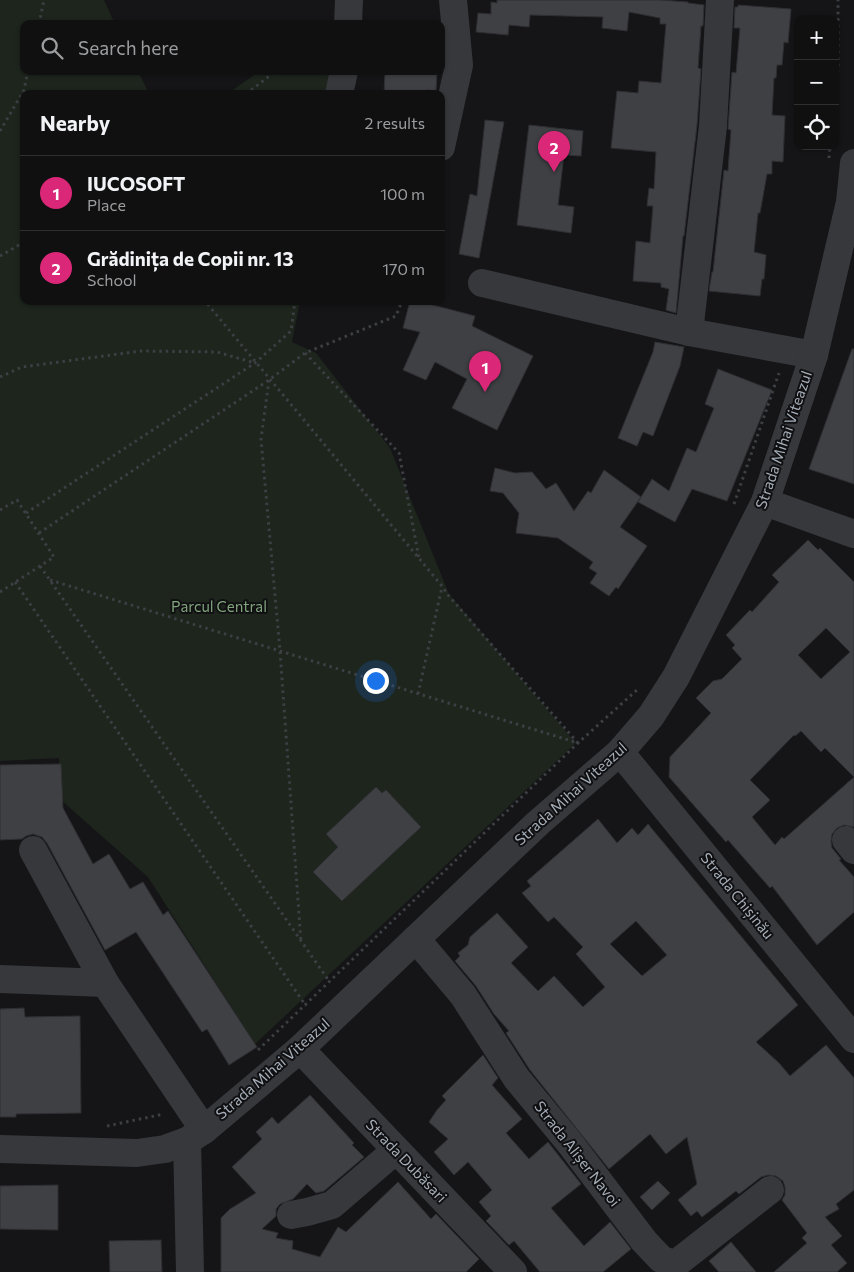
<!DOCTYPE html>
<html lang="en">
<head>
<meta charset="utf-8">
<style>
  :root { --surface:#101011; --page:#19191a; --text:#f1f3f6; --muted:#9c9d9f; --line:#303031; --accent:#db2777 }
  body { margin:0; font-family:Commissioner,sans-serif; background:var(--page); color:var(--text) }
  .controls { position:absolute; right:15px; top:15px; display:grid; overflow:hidden; border-radius:10px; box-shadow:0 1px 4px #0004 }
  .controls button { width:45px; height:45px; display:grid; place-items:center; padding:0; border:0; border-bottom:1px solid var(--line); background:var(--surface); color:var(--text); font:25px sans-serif }
  .you { position:absolute; left:375px; top:680px; width:18px; height:18px; margin:-12px; border:4px solid #fff; border-radius:50%; background:#1a73e8; box-shadow:0 0 0 8px #1a73e833 }
  .badge { display:grid; place-items:center; width:32px; height:32px; border-radius:50%; background:var(--accent); color:#fff; font-size:16px; font-weight:700 }
  .pin { position:absolute; translate:-50% -41px; filter:drop-shadow(0 1px 2px #0008) }
  .pin::after { content:''; position:absolute; top:26px; width:18px; height:15px; background:inherit; clip-path:polygon(0 0,100% 0,50% 100%) }
  .list { margin:0; padding:0; list-style:none }
  h2 { display:flex; justify-content:space-between; align-items:center; height:65px; margin:0; padding:0 20px; font-size:21px }
  h2 small { font-size:16px; font-weight:400; color:var(--muted) }
  .list li { display:grid; grid-template-columns:32px 1fr auto; gap:15px; align-items:center; box-sizing:border-box; height:75px; padding:0 20px; border-top:1px solid var(--line) }
  .list b { display:block; font-size:19px; white-space:nowrap }
  .list p { margin:0; font-size:16px; white-space:nowrap; color:var(--muted) }
  .list em { font-size:16px; font-style:normal; color:var(--muted) }
  .icon { flex:none; width:28px; height:28px; fill:none; stroke:currentColor; stroke-width:2; stroke-linecap:round; stroke-linejoin:round }
  .map { position:relative; flex:none; width:854px; height:1272px; overflow:hidden }
  .search { position:absolute; background:var(--surface); box-shadow:0 1px 4px #0004; left:20px; top:20px; width:425px; height:55px; display:flex; align-items:center; gap:12px; box-sizing:border-box; padding:0 18px; border-radius:10px; color:var(--muted); font-size:19px }
  .panel { position:absolute; background:var(--surface); box-shadow:0 1px 4px #0004; left:20px; top:90px; width:425px; height:215px; border-radius:10px }
  .map>svg:first-child { display:block }
  .green { fill:#1d251d }
  .building { fill:#3f4044; stroke:#2f2f33; fill-rule:evenodd }
  .lines { fill:none; stroke-linecap:round; stroke-linejoin:round }
  .path { stroke:#3c3f43; stroke-width:3; stroke-dasharray:2.5 4; stroke-linecap:butt }
  .minor { stroke:#36383c; stroke-width:28 }
  .labels { text-anchor:middle; stroke-width:4; stroke-linejoin:round; paint-order:stroke }
  .street-label { font-size:15px; fill:#a6aeb8; stroke:#101012 }
  .park-label { font-size:15px; fill:#80a47c; stroke:#101012 }
</style>
</head>
<body>
<div class="map">
<svg width="854" height="1272" viewBox="0 0 854 1272">
  <rect width="100%" height="100%" fill="#151517"/>
  <g class="green">
    <path d="M0,0H104L115,24H24V71H138L149,94H24V301H300L292,342L316,353L390,448L449,594L576,743L255,1044L148,877L61,800L59,758L0,761Z"/>
    <path d="M260,71H339L335,94H227Z"/>
  </g>
  <g class="building">
    <path d="M497,0H660L688,2V3L704,5L703,26H701L698,68L701,69L697,125L684,236H683L676,313L666,310L669,289L661,287V283L633,281L636,241L650,243L653,206H647L649,188L654,189L656,152L611,148L617,91L638,93L639,81L661,83L666,24H660V18L629,12L627,31L602,28L603,17L530,15L529,27L509,25L508,35L476,32L478,13L491,14V2L497,3Z"/>
    <path d="M738,5L791,9L788,43L784,42L782,65H777L776,78H774L772,115L785,116L783,162L772,161V174H767L760,213H758L754,252L766,255L764,279H762L760,296L709,291L712,272H713L724,170L728,171L731,130L728,129L732,72L736,73L740,28H734L735,7H738Z"/>
    <path d="M385,71H437L436,91L426,90L425,94H384Z"/>
    <path d="M485,120L504,122L479,258L459,254L470,194L477,196Z"/>
    <path d="M529,125L583,131L581,156L564,155L558,205L574,207L571,233L517,225Z"/>
    <path d="M410,301H429V304L475,316L472,326L533,356L497,430L452,408L467,379L435,362L426,380L403,370L420,332L403,328Z"/>
    <path d="M655,342L684,347L680,366L653,436L643,432L637,446L618,438L653,352Z"/>
    <path d="M852,349H854V484L809,469Z"/>
    <path d="M718,369L772,390L727,501L692,489L675,522L638,502L652,479L669,491L687,448L696,452L714,408L705,404Z"/>
    <path d="M495,468L515,473L532,472L546,489L556,483L574,511L588,491L591,493L604,470L641,497L620,527L647,546L618,589L616,587L609,596L590,583L597,573L589,568L593,562L558,538L516,533L519,513L503,493L490,491Z"/>
    <path d="M808,540L818,550L820,548L854,582V777L825,748L821,752L801,731L795,736L794,735L750,780L770,800L752,817L775,845L782,837L784,839L854,777V827L844,825L837,828L832,834L831,842L832,848L841,859L839,860L854,877V912L817,945L772,886L770,888L728,840L726,842L669,777L670,757L711,713L696,698L713,681L722,679L742,659L732,648L735,645L726,635L750,610L752,612L779,582L772,575ZM826,628L850,652L821,679L798,655Z"/>
    <path d="M61,764L63,808L93,864L109,854L130,889L143,882L163,915L168,911L257,1047L229,1065L207,1029L202,1032L136,932L105,950L47,843L42,837L33,834L26,836L22,839L0,840V765Z"/>
    <path d="M376,787L382,793L386,790L421,827L342,901L313,872L338,847L326,834Z"/>
    <path d="M598,819L617,843L632,828L638,835L648,824L798,1005L756,1042L779,1063L790,1076L826,1045L854,1078V1190L836,1204L839,1209L825,1217L842,1236L831,1245L847,1263L837,1272H774L807,1243L802,1238L807,1233L782,1200L785,1195V1187L783,1181L776,1176L768,1175L761,1177L739,1194L736,1191L702,1217L697,1211L691,1216L678,1200L697,1184L687,1137L666,1154L650,1134L609,1169L530,1070L506,1033L509,1031L494,1014L476,986L455,961L460,956L458,953L468,945L470,937L497,913L528,947L511,963L538,991L554,976L583,1007L605,987L576,954L583,947L554,917L548,922L522,893L531,886L527,881ZM636,921L667,955L642,976L610,944Z"/>
    <path d="M24,1008L25,1017L80,1016L81,1113L16,1114V1117H0V1009Z"/>
    <path d="M483,1055L498,1078L492,1085L522,1119L506,1133L529,1159L548,1142L581,1184L551,1208L584,1246L610,1222L631,1249L603,1272H540L514,1241L509,1245L486,1221L491,1216L479,1202L492,1190L468,1162L454,1175L434,1152L448,1139L429,1122L437,1110L446,1100L442,1096Z"/>
    <path d="M310,1095L354,1143L352,1145L364,1157L324,1191L316,1193L307,1184L293,1199L280,1204L276,1209V1216L262,1229L278,1233L276,1238L293,1241L292,1249L320,1257L338,1227L346,1232L398,1182L431,1219L436,1214L479,1259L466,1272H221V1218L230,1209L256,1193L232,1167L262,1139L256,1132L272,1117L278,1124Z"/>
    <path d="M658,1181L670,1193L652,1210L640,1197Z"/>
    <path d="M58,1185V1230L0,1229V1186Z"/>
    <path d="M161,1240L162,1272H110L109,1241Z"/>
    <path d="M731,1242L756,1272H719L709,1261Z"/>
  </g>
  <g class="lines">
    <g class="path">
      <path d="M39,24L44,0"/>
      <path d="M835,92L838,69V0"/>
      <path d="M246,94L276,71"/>
      <path d="M0,131L24,90L28,71"/>
      <path d="M829,158L830,146"/>
      <path d="M0,256L24,242"/>
      <path d="M305,353L399,453L419,558"/>
      <path d="M0,377L22,367L141,351L217,352L255,363"/>
      <path d="M269,380L261,439L280,651L301,942"/>
      <path d="M734,504L779,373"/>
      <path d="M0,510L17,500L54,557L0,592"/>
      <path d="M26,513L255,363L291,331L295,301"/>
      <path d="M39,533L269,380L305,353L396,316L402,301"/>
      <path d="M40,566L329,981"/>
      <path d="M50,580L578,743L448,595L442,586L205,301"/>
      <path d="M15,582L306,1006"/>
      <path d="M418,694L442,587"/>
      <path d="M258,1050L578,743L638,689"/>
      <path d="M107,1126L164,1114"/>
    </g>
    <g class="minor">
      <path d="M348,24L349,0"/>
      <path d="M339,94L344,71"/>
      <path d="M441,147L459,65L453,0"/>
      <path d="M482,283L689,332L814,355"/>
      <path d="M689,332L713,126L720,0"/>
      <path d="M765,502L854,534"/>
      <path d="M620,752L854,1039"/>
      <path d="M846,840L854,850"/>
      <path d="M33,850L105,983L204,1130"/>
      <path d="M416,939L463,995L517,1079L569,1142L644,1241L661,1259L670,1263L678,1262L770,1190"/>
      <path d="M0,979L105,983"/>
      <path d="M300,1049L513,1272"/>
      <path d="M187,1141L190,1272"/>
      <path d="M0,1149L137,1153L165,1149L187,1141L204,1130L300,1049L538,823L620,752L651,716L676,677L765,502L814,355L850,202L854,163"/>
      <path d="M291,1215L307,1212L332,1205L396,1150"/>
    </g>
  </g>
  <g class="labels">
    <g class="street-label">
      <text transform="translate(784 440) rotate(-71)" y="5">Strada Mihai Viteazul</text>
      <text transform="translate(571 794) rotate(-42)" y="5">Strada Mihai Viteazul</text>
      <text transform="translate(737 896) rotate(51)" y="5">Strada Chișinău</text>
      <text transform="translate(273 1069) rotate(-41)" y="5">Strada Mihai Viteazul</text>
      <text transform="translate(577 1154) rotate(52)" y="5">Strada Alișer Navoi</text>
      <text transform="translate(406 1161) rotate(46)" y="5">Strada Dubăsari</text>
    </g>
    <g class="park-label">
      <text x="219" y="612">Parcul Central</text>
    </g>
  </g>
</svg>
<div class="controls">
<button>+</button>
<button>−</button>
<button><svg class="icon" aria-label="locate" viewBox="0 0 24 24"><circle cx="12" cy="12" r="6"/><path d="M12 2v4M12 18v4M2 12h4M18 12h4"/></svg></button>
</div>
<div class="you"></div>
<div class="pin badge" style="left:485px;top:392px">1</div>
<div class="pin badge" style="left:554px;top:172px">2</div>
<div class="search"><svg class="icon" aria-label="search" viewBox="0 0 24 24"><circle cx="10" cy="10" r="6"/><path d="M15 15l6 6"/></svg>Search here</div>
<section class="panel">
<h2>Nearby<small>2 results</small></h2>
<ul class="list">
<li><span class="badge">1</span><div><b>IUCOSOFT</b><p>Place</p></div><em>100 m</em></li>
<li><span class="badge">2</span><div><b>Grădinița de Copii nr. 13</b><p>School</p></div><em>170 m</em></li>
</ul>
</section>
</div>
</body>
</html>
